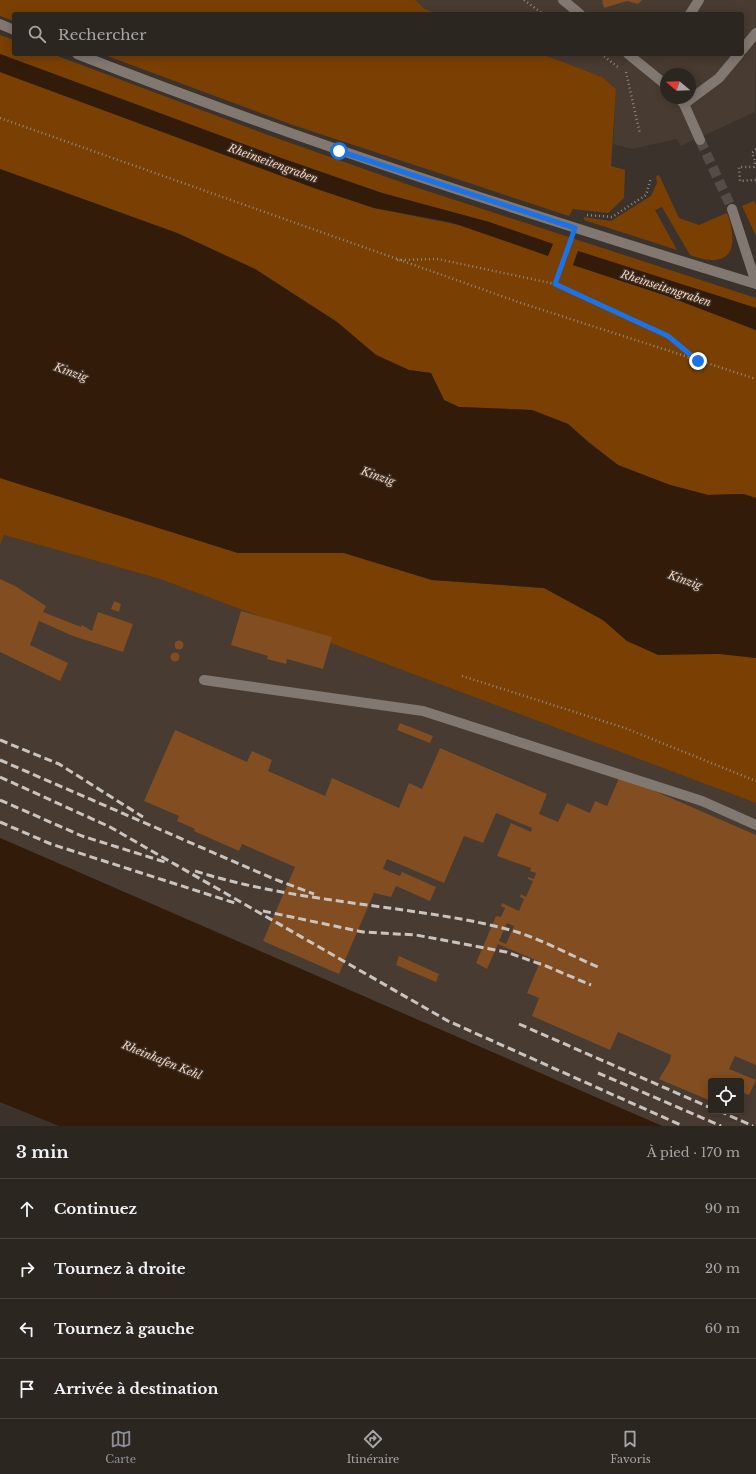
<!DOCTYPE html>
<html lang="fr">
<head>
<meta charset="utf-8">
<style>
  :root { --surface:#2c2621; --page:#342e2a; --text:#f1f3f6; --muted:#a6a5a5; --line:#48433f; --accent:#8c9099 }
  body { margin:0; font-family:"Libre Baskerville",serif; background:var(--page); color:var(--text) }
  .controls { position:absolute; right:12px; bottom:12px; display:grid; overflow:hidden; border-radius:4px; box-shadow:0 2px 10px #0003 }
  .controls button { width:36px; height:36px; display:grid; place-items:center; padding:0; border:0; border-bottom:1px solid var(--line); background:var(--surface); color:var(--text); font:20px sans-serif }
  .compass { position:absolute; left:660px; top:68px; width:36px; height:36px; border-radius:50%; background:var(--surface); box-shadow:0 2px 10px #0003; rotate:289deg }
  .stop { position:absolute; width:12px; height:12px; margin:-9px; border:3px solid #1a73e8; border-radius:50%; background:#fff }
  .stop.end { background:#1a73e8; border-color:#fff; box-shadow:0 1px 4px #0008 }
  .list { margin:0; padding:0; list-style:none }
  h2 { display:flex; justify-content:space-between; align-items:center; height:52px; margin:0; padding:0 16px; font-size:17px }
  h2 small { font-size:13px; font-weight:400; color:var(--muted) }
  .list li { display:grid; grid-template-columns:26px 1fr auto; gap:12px; align-items:center; box-sizing:border-box; height:60px; padding:0 16px; border-top:1px solid var(--line) }
  .list b { display:block; font-size:15px; white-space:nowrap }
  .list em { font-size:13px; font-style:normal; color:var(--muted) }
  .icon { flex:none; width:22px; height:22px; fill:none; stroke:currentColor; stroke-width:2; stroke-linecap:round; stroke-linejoin:round }
  .map { position:relative; flex:none; width:756px; height:1126px; overflow:hidden }
  .search { position:absolute; background:var(--surface); box-shadow:0 2px 10px #0003; left:12px; right:12px; top:12px; height:44px; display:flex; align-items:center; gap:10px; box-sizing:border-box; padding:0 14px; border-radius:4px; color:var(--muted); font-size:15px }
  .sheet { height:292px; background:var(--surface) }
  nav { display:flex; justify-content:space-around; align-items:center; box-sizing:border-box; height:56px; border-top:1px solid var(--line); background:var(--surface); font-size:11px; color:var(--muted) }
  nav a { display:grid; justify-items:center; gap:2px }
  nav .on { color:var(--accent) }
  .map>svg:first-child { display:block }
  .built { fill:#483b31; fill-rule:evenodd }
  .green { fill:#7a4003 }
  .water { fill:#321b09 }
  .building { fill:#824d20; fill-rule:evenodd }
  .lines { fill:none; stroke-linecap:round; stroke-linejoin:round }
  .minor-tunnel { stroke:#554c47; stroke-width:10; stroke-dasharray:10 5; stroke-linecap:butt }
  .path { stroke:#908883; stroke-width:2.5; stroke-dasharray:1 3; stroke-linecap:butt }
  .service { stroke:#827872; stroke-width:10 }
  .minor { stroke:#827872; stroke-width:10 }
  .tertiary { stroke:#827872; stroke-width:10 }
  .rail { stroke:#cac4c0; stroke-width:3; stroke-dasharray:8 4; stroke-linecap:butt }
  .route { stroke:#1a73e8; stroke-width:5 }
  .labels { text-anchor:middle; stroke-width:3; stroke-linejoin:round; paint-order:stroke }
  .water-label { font-size:11px; font-style:italic; fill:#fcd4b8; stroke:#3b322c }
</style>
</head>
<body>
<div class="map">
<svg width="756" height="1126" viewBox="0 0 756 1126">
  <rect width="100%" height="100%" fill="#3b322c"/>
  <g class="built">
    <path d="M415,0H756L755,112L681,146L676,139L633,149L613,144L616,89L602,77L542,54H742V14H438L425,9ZM666,74H690V98H666Z"/>
    <path d="M4,535L160,579L756,803V1126H662L0,838V545ZM711,1081H741V1111H711Z"/>
  </g>
  <g class="green">
    <path d="M0,0H415L425,9L438,14H14V21L0,16Z"/>
    <path d="M0,35L14,40V54H52L265,134L412,186L756,298V308L578,251L573,265L667,296L756,330V498L743,494L708,495L670,485L618,465L589,442L568,424L532,410L459,407L444,400L431,373L409,370L376,355L337,322L255,269L177,233L0,169V72L317,189L374,208L553,244L489,222L382,193L281,158L0,54Z"/>
    <path d="M102,54H542L602,77L616,89L611,166L625,170L624,198L608,213L573,209L569,216L290,124Z"/>
    <path d="M659,175L679,218L699,225L727,213C733,229 740,261 711,260C704,260 697,257 690,255L662,207L655,210L677,250L584,220V217L611,221L651,196L657,183L656,176Z"/>
    <path d="M754,201L756,205V236L742,206Z"/>
    <path d="M0,478L238,553H344L432,580L544,588L603,620L627,641L756,658V803L160,579L4,535L0,545Z"/>
  </g>
  <g class="water">
    <path d="M0,54L281,158L382,193L489,222L553,244L548,256L450,222L374,208L317,189L0,72Z"/>
    <path d="M0,169L177,233L255,269L337,322L376,355L409,370L431,373L444,400L459,407L532,410L568,424L589,443L618,465L670,485L708,495L743,494L756,498V658L719,654L658,655L627,641L603,620L544,588L432,580L344,553H238L0,478Z"/>
    <path d="M578,251L756,308V330L667,296L573,265Z"/>
    <path d="M0,838L662,1126H59L0,1102Z"/>
  </g>
  <g class="building">
    <path d="M602,0H642L638,4L627,1L604,8Z"/>
    <path d="M0,579L15,586L46,606L43,612L81,627L82,625L92,631L98,612L133,624L123,652L73,636L39,621L30,645L68,663L60,681L0,652Z"/>
    <path d="M114,601L121,604L119,612L111,609Z"/>
    <path d="M241,611L332,637L323,669L287,659L286,664L267,659L268,656L231,645Z"/>
    <circle cx="179" cy="645" r="4.5"/>
    <circle cx="175" cy="657" r="4.5"/>
    <path d="M400,723L433,736L430,743L397,730Z"/>
    <path d="M175,730L247,762L252,751L272,760L268,771L325,796L332,778L399,808L409,783L422,789L440,748L547,794L539,814L558,822L567,803L590,813L595,801L607,806L620,776L756,835V1065L735,1056L729,1069L756,1080L749,1095L741,1092V1081H711V1101L659,1079L670,1061L671,1055L618,1032L610,1050L532,1016L539,998L527,993L540,962L498,944L487,969L476,963L496,916L501,917L505,908L501,906L502,903L519,911L524,899L520,897L521,894L526,897L533,881L528,879V877L534,879L536,873L530,871L531,868L497,856L511,823L531,832L532,828L496,813L483,843L464,836L444,883L387,859L383,869L400,876L402,872L436,887L430,901L396,886L391,897L374,893L339,974L263,941L295,867L242,844L239,851L194,831L195,829L177,821L179,816L144,801ZM507,923L514,926L506,944L499,941Z"/>
    <path d="M399,956L439,974L436,982L396,965Z"/>
  </g>
  <g class="lines">
    <path class="minor-tunnel" d="M700,140L732,209"/>
    <g class="path">
      <path d="M524,0L543,14"/>
      <path d="M601,54L618,67"/>
      <path d="M626,72L640,134"/>
      <path d="M0,118L521,303L756,379"/>
      <path d="M756,149L752,153L755,161L754,167H739L740,181L756,180"/>
      <path d="M587,215L612,217L646,195L651,178"/>
      <path d="M397,260L438,259L555,284L668,336L696,359"/>
      <path d="M555,284L570,241"/>
      <path d="M462,676L625,728L756,781"/>
    </g>
    <g class="service">
      <path d="M690,14L699,0"/>
      <path d="M742,50L756,33"/>
      <path d="M684,104L719,78L739,54"/>
      <path d="M204,680L423,711L702,801L756,825"/>
    </g>
    <g class="minor">
      <path d="M563,0L580,14"/>
      <path d="M628,54L666,85"/>
      <path d="M679,98L684,104L700,140"/>
      <path d="M732,209L756,283"/>
    </g>
    <g class="tertiary">
      <path d="M0,24L14,30"/>
      <path d="M77,54C300,141 527,214 756,284"/>
    </g>
    <g class="rail">
      <path d="M0,740L59,764L143,817"/>
      <path d="M0,760L274,879L314,894"/>
      <path d="M0,777L110,827L448,1021L683,1126"/>
      <path d="M0,800L82,836L165,862"/>
      <path d="M0,822L51,844L238,904"/>
      <path d="M195,871C258,891 324,899 389,908C432,914 476,920 517,932C545,941 572,956 598,967"/>
      <path d="M263,911L363,932L416,935L506,952L546,966L591,985"/>
      <path d="M519,1024L711,1108"/>
      <path d="M598,1073L721,1126"/>
      <path d="M719,1111L753,1126"/>
    </g>
  </g>
  <g class="lines">
    <path class="route" d="M339,151L575,228L555,284L668,336L698,361"/>
  </g>
  <g class="labels">
    <g class="water-label">
      <text transform="translate(273 163) rotate(20)" y="4">Rheinseitengraben</text>
      <text transform="translate(666 288) rotate(18)" y="4">Rheinseitengraben</text>
      <text transform="translate(71 372) rotate(19)" y="4">Kinzig</text>
      <text transform="translate(378 476) rotate(19)" y="4">Kinzig</text>
      <text transform="translate(685 580) rotate(19)" y="4">Kinzig</text>
      <text transform="translate(162 1060) rotate(22)" y="4">Rheinhafen Kehl</text>
    </g>
  </g>
</svg>
<div class="controls">
<button><svg class="icon" aria-label="locate" viewBox="0 0 24 24"><circle cx="12" cy="12" r="6"/><path d="M12 2v4M12 18v4M2 12h4M18 12h4"/></svg></button>
</div>
<svg class="compass" viewBox="-18 -18 36 36"><path d="M0-13l5 13h-10z" fill="#e53935"/><path d="M0 13l5-13h-10z" fill="#a6a5a5"/></svg>
<div class="stop" style="left:339px;top:151px"></div>
<div class="stop end" style="left:698px;top:361px"></div>
<div class="search"><svg class="icon" aria-label="search" viewBox="0 0 24 24"><circle cx="10" cy="10" r="6"/><path d="M15 15l6 6"/></svg>Rechercher</div>
</div>
<section class="sheet">
<h2>3 min<small>À pied · 170 m</small></h2>
<ul class="list">
<li><svg class="icon" aria-label="ahead" viewBox="0 0 24 24"><path d="M12 20V5M6 11l6-6 6 6"/></svg><div><b>Continuez</b></div><em>90 m</em></li>
<li><svg class="icon" aria-label="right" viewBox="0 0 24 24"><path d="M7 20v-9h11M14 6l5 5-5 5"/></svg><div><b>Tournez à droite</b></div><em>20 m</em></li>
<li><svg class="icon" aria-label="left" viewBox="0 0 24 24"><path d="M17 20v-9H6M10 6l-5 5 5 5"/></svg><div><b>Tournez à gauche</b></div><em>60 m</em></li>
<li><svg class="icon" aria-label="arrive" viewBox="0 0 24 24"><path d="M6 21V4h12l-3 4 3 4H6"/></svg><div><b>Arrivée à destination</b></div></li>
</ul>
</section>
<nav>
<a class="on"><svg class="icon" aria-label="map" viewBox="0 0 24 24"><path d="M3 6l6-2 6 2 6-2v14l-6 2-6-2-6 2zM9 4v14M15 6v14"/></svg>Carte</a>
<a><svg class="icon" aria-label="directions" viewBox="0 0 24 24"><path d="M12 3l9 9-9 9-9-9zM9 14v-3h6M13 9l2 2-2 2"/></svg>Itinéraire</a>
<a><svg class="icon" aria-label="saved" viewBox="0 0 24 24"><path d="M7 4h10v16l-5-4-5 4z"/></svg>Favoris</a>
</nav>
</body>
</html>
